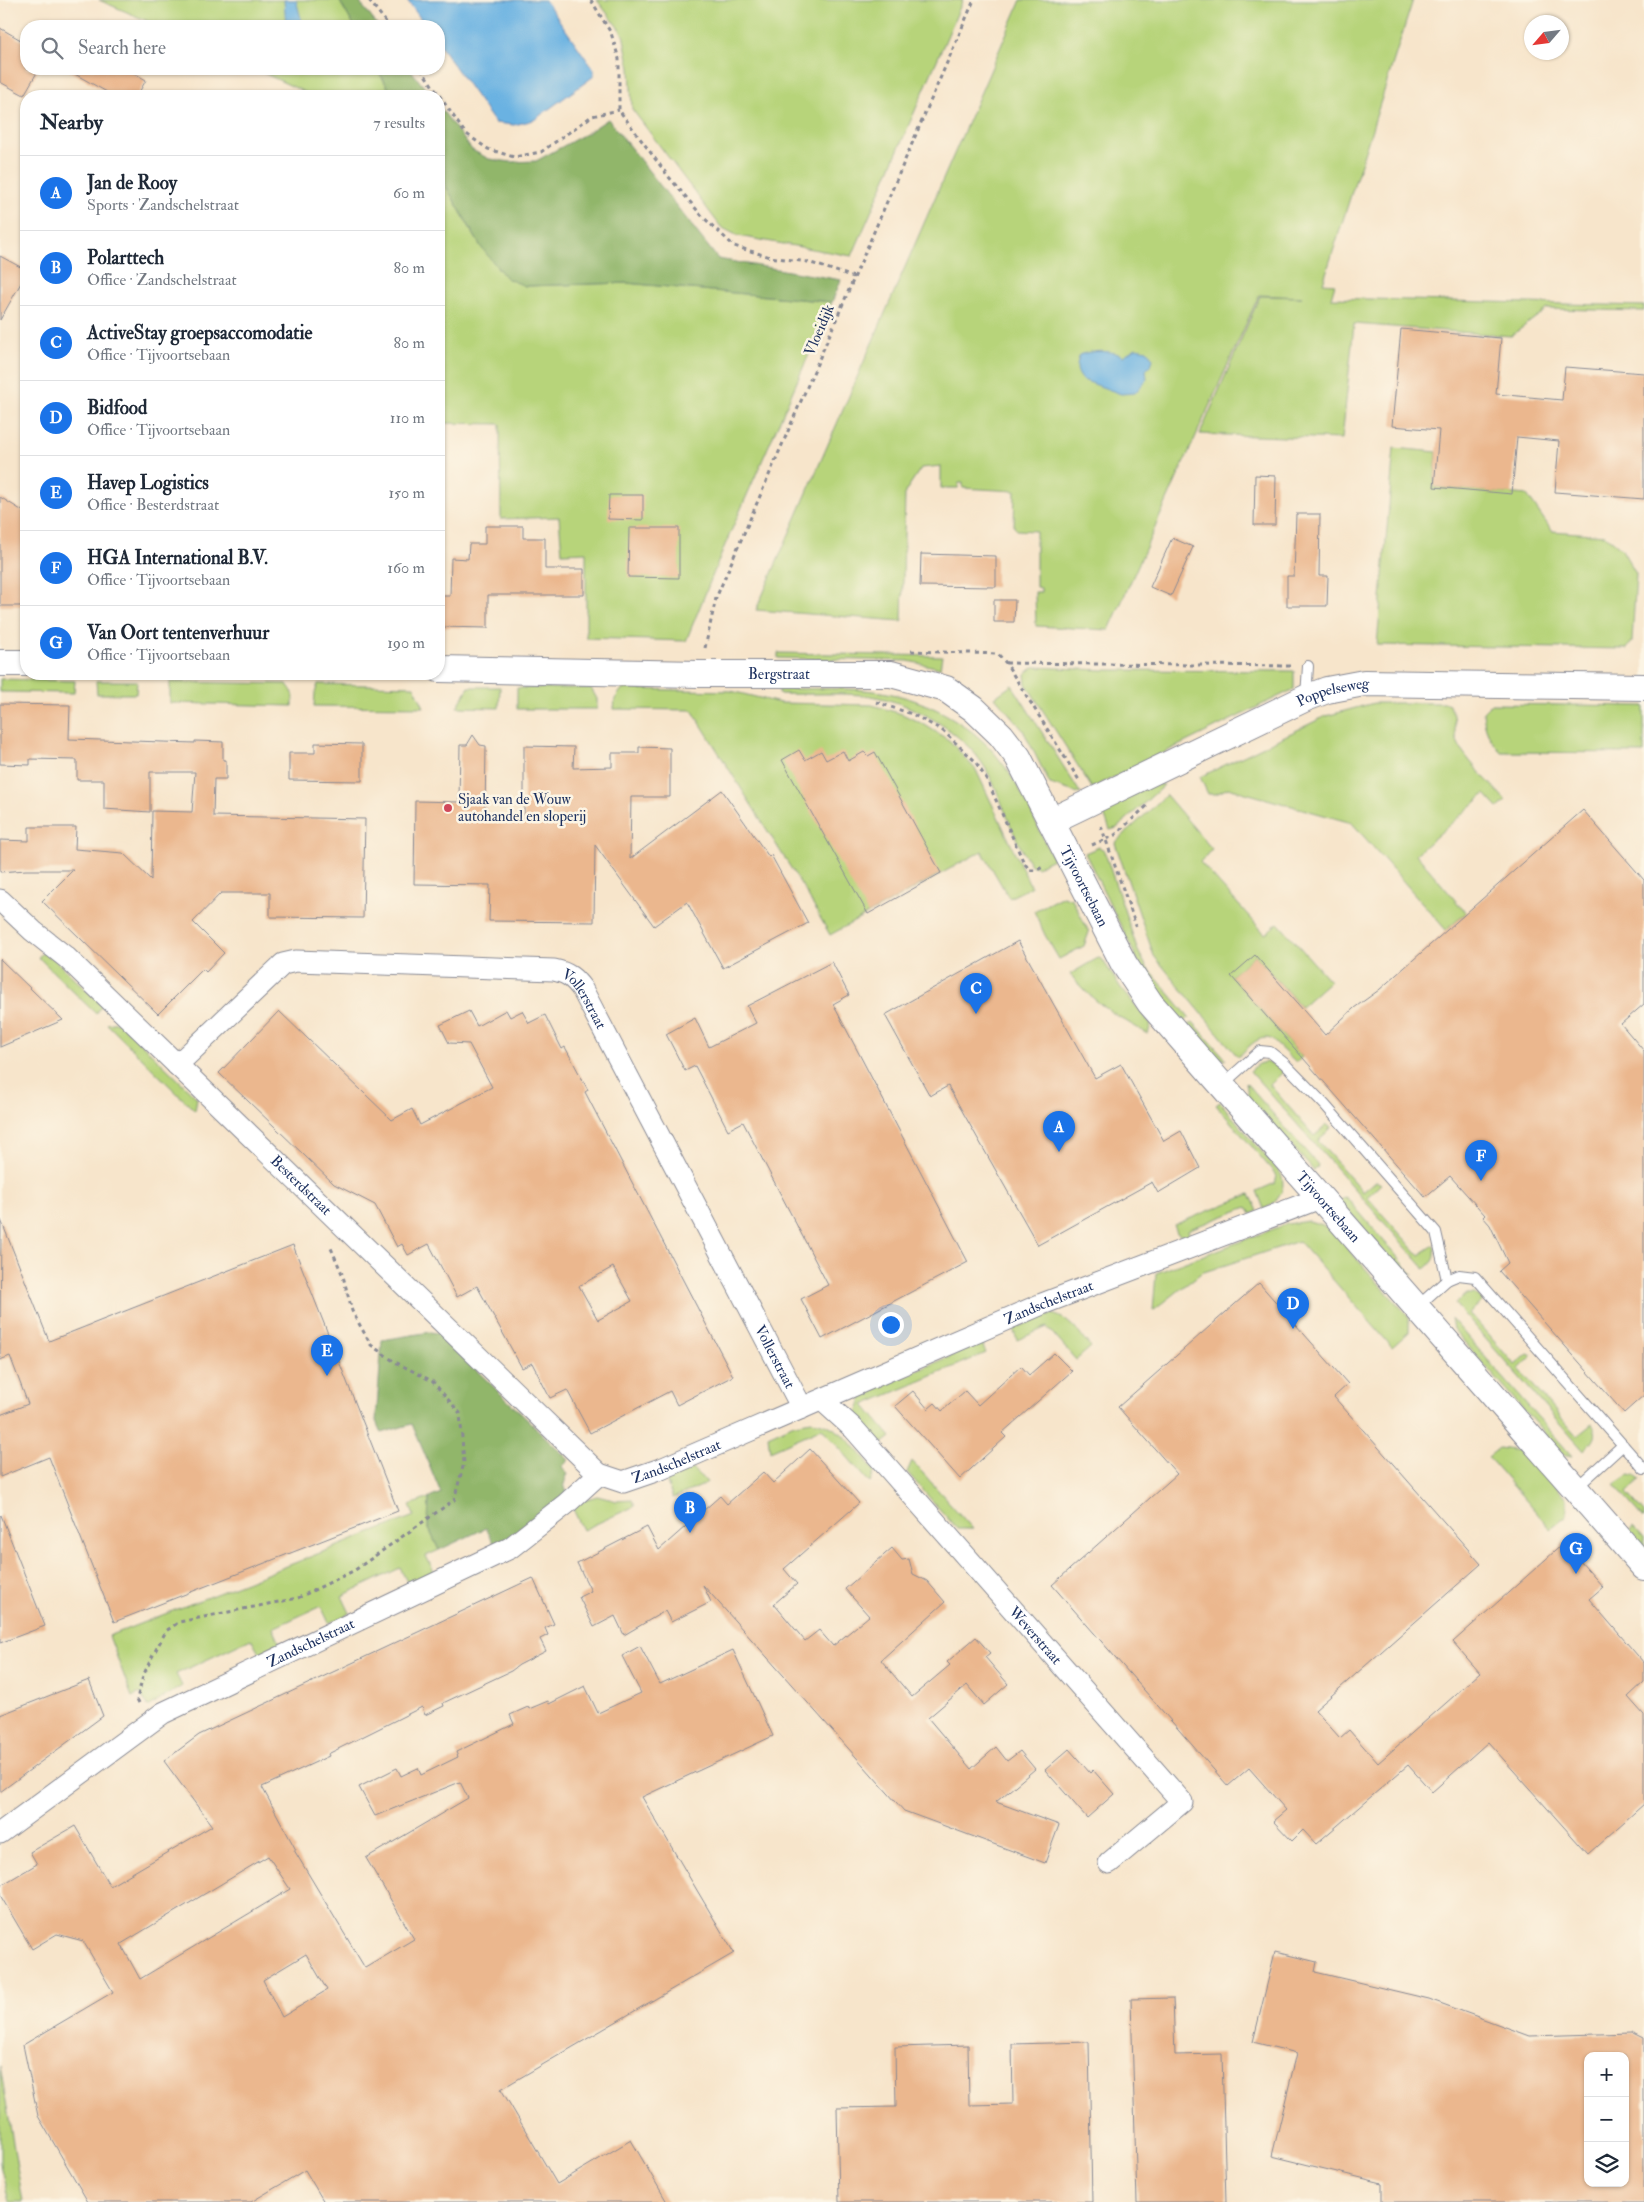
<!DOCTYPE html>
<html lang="en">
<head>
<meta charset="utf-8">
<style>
  :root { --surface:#fff; --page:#f2f2f3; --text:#1f2937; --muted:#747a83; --line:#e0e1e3; --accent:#1a73e8 }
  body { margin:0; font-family:"IM FELL Double Pica",serif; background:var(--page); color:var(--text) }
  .controls { position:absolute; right:15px; bottom:15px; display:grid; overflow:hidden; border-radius:10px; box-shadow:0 1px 4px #0004 }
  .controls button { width:45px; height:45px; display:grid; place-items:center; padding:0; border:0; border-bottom:1px solid var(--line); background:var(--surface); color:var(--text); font:25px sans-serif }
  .compass { position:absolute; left:1524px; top:15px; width:45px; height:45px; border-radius:50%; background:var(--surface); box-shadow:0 1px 4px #0004; rotate:242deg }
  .you { position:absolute; left:890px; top:1324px; width:18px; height:18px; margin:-12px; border:4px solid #fff; border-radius:50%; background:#1a73e8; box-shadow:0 0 0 8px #1a73e833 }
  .badge { display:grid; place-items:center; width:32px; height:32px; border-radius:50%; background:var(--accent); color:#fff; font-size:16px; font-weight:700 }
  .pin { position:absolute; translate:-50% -41px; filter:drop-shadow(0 1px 2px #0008) }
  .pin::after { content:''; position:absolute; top:26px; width:18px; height:15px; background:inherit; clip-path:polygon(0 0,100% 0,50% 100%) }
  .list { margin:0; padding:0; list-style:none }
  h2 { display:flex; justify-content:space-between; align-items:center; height:65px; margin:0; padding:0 20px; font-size:21px }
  h2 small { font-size:16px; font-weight:400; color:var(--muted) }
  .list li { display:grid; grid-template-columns:32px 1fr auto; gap:15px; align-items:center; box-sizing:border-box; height:75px; padding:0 20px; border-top:1px solid var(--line) }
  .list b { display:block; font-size:19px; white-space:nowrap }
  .list p { margin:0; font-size:16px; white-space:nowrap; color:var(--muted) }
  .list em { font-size:16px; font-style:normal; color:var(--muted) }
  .icon { flex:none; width:28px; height:28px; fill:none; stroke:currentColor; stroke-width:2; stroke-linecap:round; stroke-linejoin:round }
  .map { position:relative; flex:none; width:1644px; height:2202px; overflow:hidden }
  .search { position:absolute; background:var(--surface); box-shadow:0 1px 4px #0004; left:20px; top:20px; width:425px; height:55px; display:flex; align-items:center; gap:12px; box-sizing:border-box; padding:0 18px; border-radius:20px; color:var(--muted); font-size:19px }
  .panel { position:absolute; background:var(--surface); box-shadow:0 1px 4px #0004; left:20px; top:90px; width:425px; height:590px; border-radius:20px }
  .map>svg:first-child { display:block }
  .green { fill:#b7d47a; stroke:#69826c }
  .forest { fill:#91b66a; stroke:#567264 }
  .water { fill:#6bb2e2; stroke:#4370a0 }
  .building { fill:#ebb78e; fill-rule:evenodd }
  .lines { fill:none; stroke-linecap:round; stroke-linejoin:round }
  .service-casing { stroke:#898a94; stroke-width:12 }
  .minor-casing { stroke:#898a94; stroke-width:23 }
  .tertiary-casing { stroke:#898a94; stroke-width:28 }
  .path { stroke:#898a94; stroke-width:3; stroke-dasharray:4 4; stroke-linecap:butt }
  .service { stroke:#fff; stroke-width:10 }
  .minor { stroke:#fff; stroke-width:21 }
  .tertiary { stroke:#fff; stroke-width:26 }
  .poi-dot { fill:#d1495b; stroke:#fcf5e5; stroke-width:2 }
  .labels { text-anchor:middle; stroke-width:5; stroke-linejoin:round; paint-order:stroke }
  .street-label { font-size:15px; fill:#1b2f5e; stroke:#fcf5e5 }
  .poi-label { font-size:15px; fill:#1b2f5e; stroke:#fcf5e5; text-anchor:start }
</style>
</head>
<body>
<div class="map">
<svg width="1644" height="2202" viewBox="0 0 1644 2202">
  <rect width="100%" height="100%" fill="#fcf5e5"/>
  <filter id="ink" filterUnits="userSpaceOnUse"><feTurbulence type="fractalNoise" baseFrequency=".02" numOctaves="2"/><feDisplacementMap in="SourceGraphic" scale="10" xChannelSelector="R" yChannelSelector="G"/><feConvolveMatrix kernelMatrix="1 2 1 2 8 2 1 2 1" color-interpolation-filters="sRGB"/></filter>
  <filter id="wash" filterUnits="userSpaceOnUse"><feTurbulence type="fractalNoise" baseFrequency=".0096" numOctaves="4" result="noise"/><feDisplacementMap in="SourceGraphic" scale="20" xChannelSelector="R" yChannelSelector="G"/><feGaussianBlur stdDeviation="1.12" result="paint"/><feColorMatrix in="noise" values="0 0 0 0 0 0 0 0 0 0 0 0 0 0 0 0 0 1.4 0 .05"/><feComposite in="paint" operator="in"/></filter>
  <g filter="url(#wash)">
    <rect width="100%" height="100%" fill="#f7e5cb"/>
    <g class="green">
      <path d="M99,0H339L354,26H159Z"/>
      <path d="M597,0H963L852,256L738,236L721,227L632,109L630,68L623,34Z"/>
      <path d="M1021,0H1413L1323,283L1335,284L1331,298L1644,306V311L1547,309L1511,336L1354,324L1342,439L1200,434L1260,296L1302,297L1259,295L1109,630L1036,626L1035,592H1041V588L1036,587V531L1017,530L1014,527L1015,491L963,488V483H959L958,488H941V466L921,468L905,492L902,621L756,610Z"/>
      <path d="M255,69H377L393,96H313Z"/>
      <path d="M439,174L481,247L525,286L626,283L832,302L725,545L686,641L586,638V552L562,553L559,517L501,519L500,424L439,423Z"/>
      <path d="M1394,448L1437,452L1434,487L1527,495L1552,531L1605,535L1621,548L1636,574L1632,641L1627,649L1377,645Z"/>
      <path d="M778,653L942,656L940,668L908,661L778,658Z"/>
      <path d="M1034,667L1103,670L1294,671V689L1092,788L1026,684L1025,674Z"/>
      <path d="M0,679L75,681L74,693L0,692Z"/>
      <path d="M96,681H137L136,694H97Z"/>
      <path d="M170,682L287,684L293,693V706L170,703Z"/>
      <path d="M318,684L414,686L424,707L314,706L315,693Z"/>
      <path d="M1012,685L1081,794L1050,784L1023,730L995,697Z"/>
      <path d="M469,687H500L499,708L457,707Z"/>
      <path d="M517,688H591L597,699V709H517Z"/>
      <path d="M622,689L731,691L780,703L872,705L902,714L925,725L950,741L976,770L1031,887L1009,898L982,851L830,935L804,889L692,710L614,709L615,699Z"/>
      <path d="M779,689C813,689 848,687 882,692C925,699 968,722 996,755C1021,785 1036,824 1053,859L1037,867L1031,865C1011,836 1003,799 986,769C964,732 912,702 870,696C840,692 809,695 779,694Z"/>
      <path d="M1374,703H1447C1460,718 1451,727 1458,743C1466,761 1493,785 1506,801L1498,808L1485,794L1416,854L1466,913L1446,930L1352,823L1228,788L1216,794H1208L1200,777L1326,716Z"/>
      <path d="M1491,704L1644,706V753L1501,752C1490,740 1484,729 1483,712Z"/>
      <path d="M1156,783L1164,785L1117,828L1110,830L1102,809Z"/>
      <path d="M1166,795L1212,849L1200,862L1265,934L1278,923L1330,981L1301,1007L1255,955L1231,976L1302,1057L1296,1063L1271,1039C1258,1034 1247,1049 1238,1057L1154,956L1115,843Z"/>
      <path d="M1099,847L1104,850L1138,951L1146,966L1189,1017L1183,1023L1164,1001L1142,969L1085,853Z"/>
      <path d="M1063,896L1072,899L1089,932L1084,946L1059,959L1045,935L1034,911Z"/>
      <path d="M44,952L54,959L102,1005L96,1014L38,957Z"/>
      <path d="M1098,958L1102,959L1121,988L1151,1024L1148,1034C1120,1018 1090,1001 1070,974Z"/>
      <path d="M119,1022L197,1098L195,1111L107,1024Z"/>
      <path d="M1193,1022L1226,1059L1225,1060L1209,1053L1187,1027Z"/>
      <path d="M1265,1062L1275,1065L1283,1072L1270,1085L1314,1136L1327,1125L1331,1128L1318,1141L1363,1192L1376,1181L1381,1184L1367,1197L1419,1255L1434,1245C1437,1257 1435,1261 1425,1269L1250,1071L1258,1064Z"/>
      <path d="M1246,1083L1318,1165L1317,1168L1314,1171L1248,1096Z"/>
      <path d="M1220,1102L1281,1174C1287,1190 1278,1202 1264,1209L1257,1191L1275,1183L1277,1176L1216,1105Z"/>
      <path d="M1250,1194L1258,1211L1251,1214L1247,1207L1190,1229L1188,1230L1190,1237L1185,1238L1177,1233L1174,1225Z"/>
      <path d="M1344,1197L1347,1198L1413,1275L1402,1271L1339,1201Z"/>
      <path d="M1309,1221L1323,1225L1337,1237L1409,1317V1332L1392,1347L1299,1241L1201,1273L1153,1311L1156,1273L1287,1224Z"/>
      <path d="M1467,1294H1474L1482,1299V1302L1469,1313L1515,1365L1528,1354L1532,1356L1519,1369L1577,1436L1592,1424C1600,1436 1593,1442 1584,1451L1455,1304Z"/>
      <path d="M1051,1314C1069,1317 1079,1334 1091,1347L1076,1360L1047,1327L1017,1340L1013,1329Z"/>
      <path d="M1451,1318L1572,1456L1562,1454L1453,1329Z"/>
      <path d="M981,1343L986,1353L864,1405L891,1437L882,1444L856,1415L864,1394Z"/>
      <path d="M812,1421C841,1424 857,1450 875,1471L870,1483L822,1428L770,1451L768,1436L794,1424Z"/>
      <path d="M1499,1448L1527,1452L1567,1498V1516L1551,1529L1488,1457Z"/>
      <path d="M912,1461L973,1529H957L907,1472Z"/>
      <path d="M692,1469L707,1482L706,1484L673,1498L666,1480Z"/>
      <path d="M1629,1475L1635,1476L1640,1480L1627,1494L1644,1513V1519L1614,1485Z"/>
      <path d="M597,1496L617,1501L632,1500L635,1506L583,1530L573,1509L584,1500Z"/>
      <path d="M429,1498L428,1527L439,1550L426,1556L434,1572L408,1584L400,1568L342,1596L350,1613L329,1623L321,1606L273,1628L281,1645L260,1655L251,1639L176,1674L182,1686L148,1707L140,1693L132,1697L109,1636L414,1516L410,1505Z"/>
      <path d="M1634,1527L1644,1538V1549L1630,1532Z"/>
      <path d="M0,2066L23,2202H9L0,2164Z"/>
    </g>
    <g class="forest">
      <path d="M339,0H358L378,26H354Z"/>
      <path d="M377,69H410L431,96H393Z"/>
      <path d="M439,106L472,150L489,159L511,162L536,161L587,133L608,119L718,259L841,280L832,302L626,283L525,286L506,278L481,247L439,174Z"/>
      <path d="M430,1332L438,1333L569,1460L562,1467L568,1473L564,1484L567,1493L514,1535L495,1545L486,1528L439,1550L428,1527L429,1498L441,1493L412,1424L381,1433L376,1421L382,1340Z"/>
    </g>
    <g class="water">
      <path d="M284,0H296L303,26H286Z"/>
      <path d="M407,0H545L594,70V76L534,120L514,125L495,123L439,44V26H426Z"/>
      <path d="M1136,348L1147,350L1153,359L1151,365L1146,370L1147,379L1135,393L1121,394L1083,380C1075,371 1076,365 1080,355C1090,350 1113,350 1123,356Z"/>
    </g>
    <g id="blocks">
      <g class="building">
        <path d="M0,28L26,43V69H39L24,95L0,82Z"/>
        <path d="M66,69H127L146,80L137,96H114Z"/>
        <path d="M0,256L26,270V274L0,320Z"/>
        <path d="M1401,329L1501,338L1496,394L1562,400L1565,367L1644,373V499L1555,492L1559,441L1517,437L1512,494L1434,487L1439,430L1392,426Z"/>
        <path d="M1255,475L1276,476L1275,525H1254Z"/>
        <path d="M609,495H643V520L608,519Z"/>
        <path d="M0,497L26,513V606H0Z"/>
        <path d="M1296,514H1320L1319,576H1328L1327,606H1287V576H1294Z"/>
        <path d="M485,526H523V538H545V569H584V595H488V628L439,627V596H450L451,558L468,559L469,544H485Z"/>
        <path d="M629,528H679V578L628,577Z"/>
        <path d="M1172,538L1193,547L1171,596L1150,587Z"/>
        <path d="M921,554L996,556V587L920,586Z"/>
        <path d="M994,600H1015L1014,622H994Z"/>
        <path d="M0,704L70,705L69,739L195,743V741L223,742V760H226V779H214L213,816L365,819L363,918L270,917V893H221L193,922L224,953L206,972L203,969L158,1014L42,901L73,870H26L0,872V840L29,841V827H76L75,849L123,853L151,880L152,811L192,812L195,772H150V812L104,809V780H77V760L30,759V765L0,764Z"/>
        <path d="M473,735L480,745L486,746L485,817L524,818V746L574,747L573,768L612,767V753H639V747L670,748V797H631L630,859L722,790L769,857L771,855L808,923L723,968L687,902L654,926L595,845L594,922L489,921L490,885L414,884L415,801L459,802L460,745H467Z"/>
        <path d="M315,743L362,744V781L289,780V753H315Z"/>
        <path d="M799,750L805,760L821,751L826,760L843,751L848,761L864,752L868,756L875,752L941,873L868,914L782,760Z"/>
        <path d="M1583,810L1644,880V1004L1621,1024L1644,1051V1395L1624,1413L1499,1271L1508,1263L1490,1225L1483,1217L1485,1215L1450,1176L1425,1197L1231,976L1255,955L1325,1035L1354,1008L1379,990Z"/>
        <path d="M1018,941L1095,1078L1121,1064L1164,1141L1181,1131L1200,1168L1158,1193L1152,1182L1038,1245L948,1086L930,1096L885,1015Z"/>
        <path d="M0,959L63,1020L0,1047Z"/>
        <path d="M832,962L849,995L833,1004L968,1262L822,1339L801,1299L828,1285L743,1122L728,1130L695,1066L685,1071L666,1034L695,1018L709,1047L756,1023L747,1006Z"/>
        <path d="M506,1010L510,1017L522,1011L529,1023L545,1015L562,1049L565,1047L588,1090L585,1092L733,1376L677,1405L670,1391L590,1433L567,1390L550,1398L532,1363L522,1368L477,1286L457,1297L429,1244L408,1255L402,1244L397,1247L375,1205L334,1184L219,1073L279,1011L392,1120L412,1109L420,1125L492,1087L469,1044L449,1043L440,1025L469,1011L477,1026ZM613,1267L632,1301L598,1320L579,1286Z"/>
        <path d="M1,1220L49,1341L293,1245L398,1511L114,1622L49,1457L0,1477V1415L28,1404L10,1356L0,1360Z"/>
        <path d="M1259,1283L1348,1384L1334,1397L1481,1564L1315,1710L1340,1738L1349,1730L1378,1763L1480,1673L1453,1642L1564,1543L1603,1587L1589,1599L1644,1663V1682L1628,1697L1644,1715V1804L1588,1854L1488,1742L1432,1792L1408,1765L1316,1844L1303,1830L1292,1841L1273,1821L1286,1810L1249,1768L1228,1786L1052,1585L1177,1474L1118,1407Z"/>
        <path d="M1054,1353L1072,1371L1002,1433L1006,1437L960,1479L895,1406L913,1391L928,1409L935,1403L942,1411L965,1391L978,1405L1021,1366L1029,1375Z"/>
        <path d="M810,1449L859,1503L784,1569L797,1584L774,1604L805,1641L819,1630L833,1646L869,1616L845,1589L892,1548L902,1560L909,1559L913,1574L927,1581L945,1602L881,1660L912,1697L950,1665L947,1662L976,1637L990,1653L985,1657L1008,1684L984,1705L967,1685L928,1718L971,1769L996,1747L1007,1761L1020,1751L1035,1769L996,1802L1059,1825L1045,1863L904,1811L703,1585L711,1602L671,1622L665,1611L624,1635L615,1616L594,1627L579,1597L591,1591L577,1563L647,1527L659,1550L720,1496L727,1504L763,1472L773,1483Z"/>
        <path d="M1,1515L45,1626L0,1643V1516Z"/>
        <path d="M533,1578L554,1624L545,1628L548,1635L540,1639L546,1651L519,1665L511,1671L443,1703L444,1706L425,1715L422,1707L328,1754L329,1756L262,1787L296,1850H294L365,1968L414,1939L366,1858L468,1798L460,1782L375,1816L359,1787L397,1768L401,1776L418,1768L421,1775L458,1757L456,1752L514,1724L510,1715L528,1707L529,1709L548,1701L549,1704L585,1686L598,1713L641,1693L622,1656L640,1646L660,1684L733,1650L773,1736L642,1797L734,1953L501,2089L557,2184L631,2140L667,2202H324L305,2170L251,2202H88L38,2116L23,2045L113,1992L83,1941L57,1934L32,1949L0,1895V1886L37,1864L30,1852L75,1826L110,1886L212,1826L164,1761L199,1735ZM268,1856L290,1889L140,1979L121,1944ZM306,1954L327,1990L282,2017L263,1980Z"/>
        <path d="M89,1680L103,1716L0,1792V1715Z"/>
        <path d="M1069,1749L1090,1773L1093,1770L1114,1794L1087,1818L1045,1770Z"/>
        <path d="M1275,1952L1317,1962L1315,1972L1429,1999L1530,2036L1632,2033L1644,2039V2202H1382V2183L1272,2156L1297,2053L1253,2042ZM1588,2056H1625V2183H1588Z"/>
        <path d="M1173,1998L1175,2055L1222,2054L1226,2202H1137L1131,1999Z"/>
        <path d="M1089,2042L1092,2202H839L837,2108L896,2107L895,2047L968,2045L969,2105L1013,2104L1012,2044Z"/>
      </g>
    </g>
  </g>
  <g filter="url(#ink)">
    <use href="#blocks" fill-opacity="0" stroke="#898a94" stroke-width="1"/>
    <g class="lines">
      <g class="service-casing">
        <g id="service">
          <path d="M1306,697L1308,666"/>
          <path d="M1222,1085L1260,1051L1270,1052L1284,1063L1325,1105L1436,1232L1447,1280"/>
          <path d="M1418,1306L1447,1280L1459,1275L1475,1277L1644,1469"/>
          <path d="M1576,1488L1623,1445"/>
        </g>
      </g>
      <g class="minor-casing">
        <g id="minor">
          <path id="s1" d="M0,900L33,931L67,958L599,1474"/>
          <path id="s2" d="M177,1065L283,964L296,961L554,970C568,973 574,978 582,989L802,1408"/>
          <path id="s3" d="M822,1400L854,1429L1182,1802L1109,1863"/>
          <path id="s4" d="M0,1833L163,1713L510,1548L566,1504L599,1474L623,1482L661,1469L1042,1304L1320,1198"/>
        </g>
      </g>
      <g class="tertiary-casing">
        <g id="tertiary">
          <path d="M0,663H26"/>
          <path id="s5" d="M439,669L700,674H891L946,689L974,709L1001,735L1018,757L1124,964L1150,1003L1644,1567"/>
          <path id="s6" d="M1051,821L1306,698L1327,690L1364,683L1644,687"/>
        </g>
      </g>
      <g class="path">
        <path d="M369,0L389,26"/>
        <path d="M591,0L611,33L619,59V110L668,176L703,217L734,246L770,257L808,262L854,277"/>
        <path d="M421,69L465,133L488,149L514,157L541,152L592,116L619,110"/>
        <path d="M705,648L716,598L974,0"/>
        <path d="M911,651L998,654L1006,663L1079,780"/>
        <path d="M1006,663L1290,666"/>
        <path d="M876,702L912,714L942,730L975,761L987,780L1024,863L1030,870H1037L1045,866"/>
        <path d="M1101,826L1136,926"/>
        <path d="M1092,845L1115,835L1149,804"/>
        <path d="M139,1703L137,1699L143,1676L152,1657L166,1631L179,1622L298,1598L355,1570L454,1500L464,1463L460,1413L432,1381L395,1362L371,1345L352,1311L343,1276L331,1248"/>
      </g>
      <use href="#service" class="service"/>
      <use href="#minor" class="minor"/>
      <use href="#tertiary" class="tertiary"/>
    </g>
  </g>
  <circle class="poi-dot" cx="448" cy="808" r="5"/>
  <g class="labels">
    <g class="street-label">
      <text transform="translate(819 330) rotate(-67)" y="5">Vloeidijk</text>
      <text dy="5" stroke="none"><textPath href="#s5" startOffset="340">Bergstraat</textPath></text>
      <text dy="5" stroke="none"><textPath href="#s6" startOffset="311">Poppelseweg</textPath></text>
      <text dy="5" stroke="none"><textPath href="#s5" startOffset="754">Tijvoortsebaan</textPath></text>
      <text dy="5" stroke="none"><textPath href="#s2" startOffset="462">Vollerstraat</textPath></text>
      <text dy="5" stroke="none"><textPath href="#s1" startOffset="415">Besterdstraat</textPath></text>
      <text dy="5" stroke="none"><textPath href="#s5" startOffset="1159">Tijvoortsebaan</textPath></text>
      <text dy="5" stroke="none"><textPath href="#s4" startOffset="1190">Zandschelstraat</textPath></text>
      <text dy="5" stroke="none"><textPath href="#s2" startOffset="868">Vollerstraat</textPath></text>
      <text dy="5" stroke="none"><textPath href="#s4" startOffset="785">Zandschelstraat</textPath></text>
      <text dy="5" stroke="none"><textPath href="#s3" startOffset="318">Weverstraat</textPath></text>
      <text dy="5" stroke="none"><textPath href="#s4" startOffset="366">Zandschelstraat</textPath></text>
    </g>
    <g class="poi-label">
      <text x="458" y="804">Sjaak van de Wouw<tspan x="458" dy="17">autohandel en sloperij</tspan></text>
    </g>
  </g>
</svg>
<div class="controls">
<button>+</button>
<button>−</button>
<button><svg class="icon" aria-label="layers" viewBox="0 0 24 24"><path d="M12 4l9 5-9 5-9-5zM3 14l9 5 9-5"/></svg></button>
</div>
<svg class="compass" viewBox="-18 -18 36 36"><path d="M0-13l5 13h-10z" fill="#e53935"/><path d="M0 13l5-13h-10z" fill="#747a83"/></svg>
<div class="you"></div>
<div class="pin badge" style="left:1059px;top:1152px">A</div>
<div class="pin badge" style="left:690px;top:1533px">B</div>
<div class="pin badge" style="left:976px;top:1014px">C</div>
<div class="pin badge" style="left:1293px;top:1329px">D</div>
<div class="pin badge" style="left:327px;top:1376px">E</div>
<div class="pin badge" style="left:1481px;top:1181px">F</div>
<div class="pin badge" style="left:1576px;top:1574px">G</div>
<div class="search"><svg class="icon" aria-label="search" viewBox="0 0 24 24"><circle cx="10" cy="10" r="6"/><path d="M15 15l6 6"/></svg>Search here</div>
<section class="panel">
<h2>Nearby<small>7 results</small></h2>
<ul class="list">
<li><span class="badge">A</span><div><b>Jan de Rooy</b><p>Sports · Zandschelstraat</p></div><em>60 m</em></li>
<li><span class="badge">B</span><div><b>Polarttech</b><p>Office · Zandschelstraat</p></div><em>80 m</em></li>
<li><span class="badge">C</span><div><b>ActiveStay groepsaccomodatie</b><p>Office · Tijvoortsebaan</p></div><em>80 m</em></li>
<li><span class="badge">D</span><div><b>Bidfood</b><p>Office · Tijvoortsebaan</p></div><em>110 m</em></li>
<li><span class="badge">E</span><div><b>Havep Logistics</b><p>Office · Besterdstraat</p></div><em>150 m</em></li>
<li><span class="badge">F</span><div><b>HGA International B.V.</b><p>Office · Tijvoortsebaan</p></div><em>160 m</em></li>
<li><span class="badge">G</span><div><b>Van Oort tentenverhuur</b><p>Office · Tijvoortsebaan</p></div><em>190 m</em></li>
</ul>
</section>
</div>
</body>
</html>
